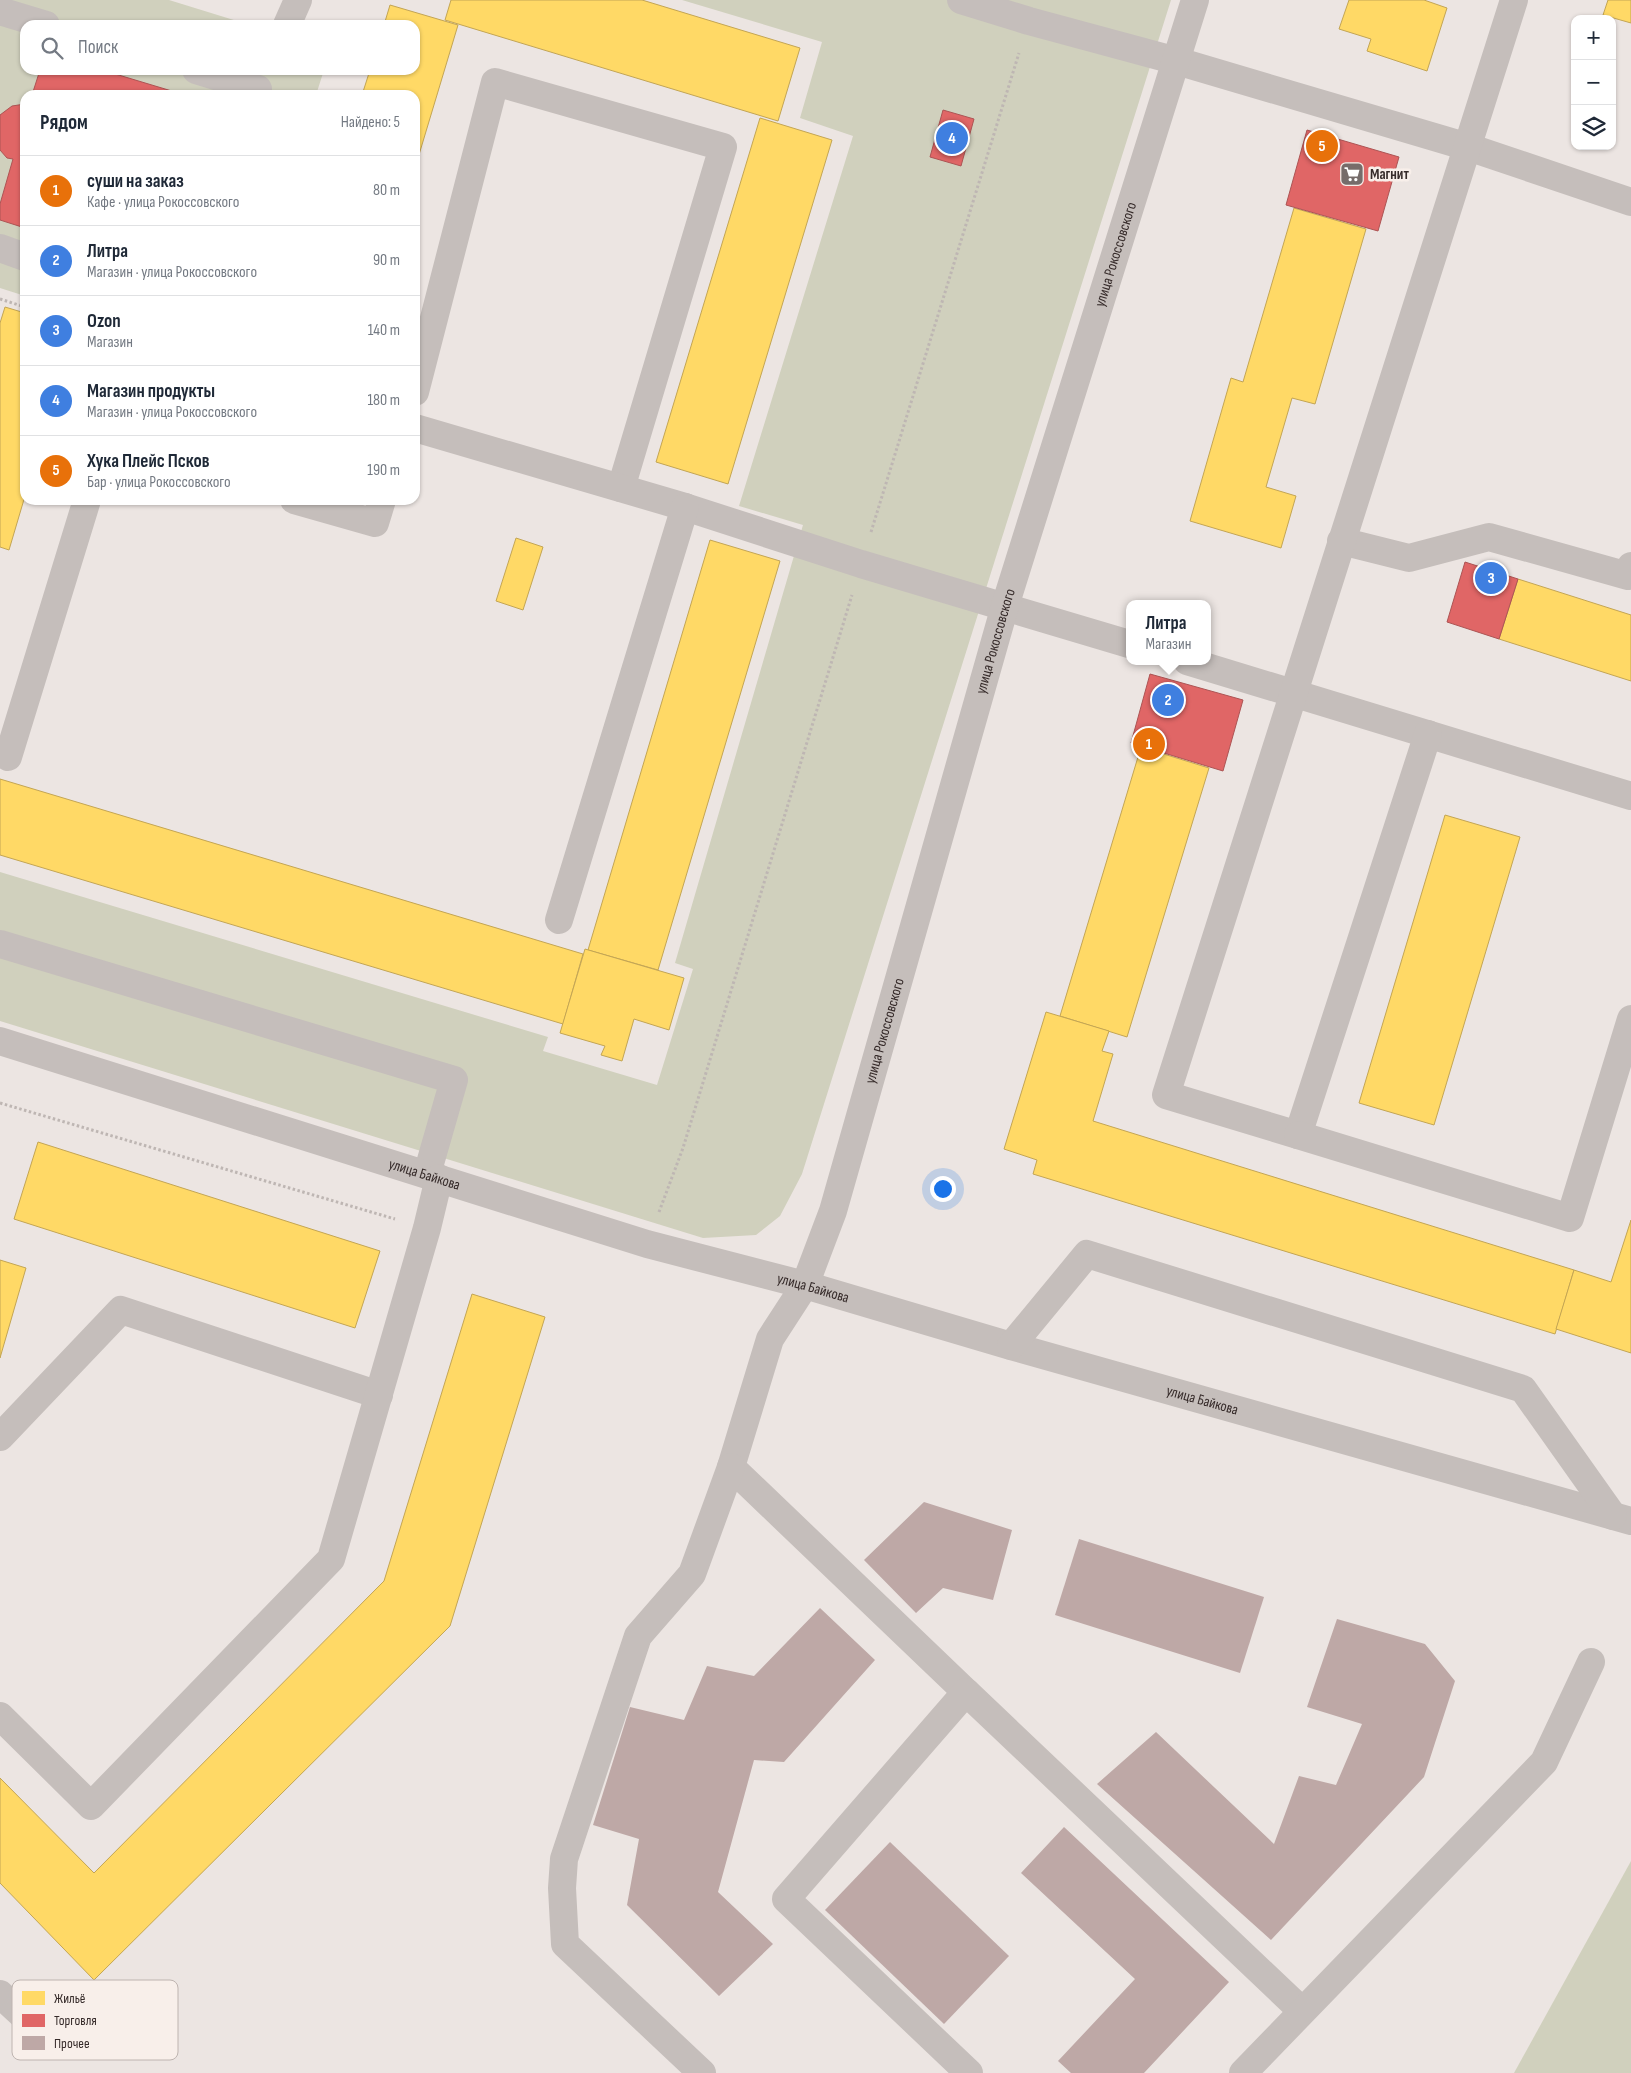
<!DOCTYPE html>
<html lang="ru">
<head>
<meta charset="utf-8">
<style>
  :root { --surface:#fff; --page:#f2f2f3; --text:#1f2937; --muted:#747a83; --line:#e0e1e3; --accent:#766c6a }
  body { margin:0; font-family:"Sofia Sans Condensed",sans-serif; background:var(--page); color:var(--text) }
  .controls { position:absolute; right:15px; top:15px; display:grid; overflow:hidden; border-radius:10px; box-shadow:0 1px 4px #0004 }
  .controls button { width:45px; height:45px; display:grid; place-items:center; padding:0; border:0; border-bottom:1px solid var(--line); background:var(--surface); color:var(--text); font:25px sans-serif }
  .you { position:absolute; left:942px; top:1188px; width:18px; height:18px; margin:-12px; border:4px solid #fff; border-radius:50%; background:#1a73e8; box-shadow:0 0 0 8px #1a73e833 }
  .badge { display:grid; place-items:center; width:32px; height:32px; border-radius:50%; background:var(--accent); color:#fff; font-size:16px; font-weight:700 }
  .pin { position:absolute; translate:-50% -50%; border:2px solid #fff; box-shadow:0 1px 5px #0006 }
  .popup { position:absolute; left:1126px; top:600px; width:85px; height:65px; box-sizing:border-box; display:grid; place-content:center; border-radius:10px; background:var(--surface); filter:drop-shadow(0 1px 4px #0005); font-size:16px; white-space:nowrap; color:var(--muted) }
  .popup b { font-size:19px; color:var(--text) }
  .popup::after { content:''; position:absolute; left:50%; top:100%; margin-left:-10px; border:10px solid transparent; border-top-color:var(--surface) }
  .list { margin:0; padding:0; list-style:none }
  h2 { display:flex; justify-content:space-between; align-items:center; height:65px; margin:0; padding:0 20px; font-size:21px }
  h2 small { font-size:16px; font-weight:400; color:var(--muted) }
  .list li { display:grid; grid-template-columns:32px 1fr auto; gap:15px; align-items:center; box-sizing:border-box; height:70px; padding:0 20px; border-top:1px solid var(--line) }
  .list b { display:block; font-size:19px; white-space:nowrap }
  .list p { margin:0; font-size:16px; white-space:nowrap; color:var(--muted) }
  .list em { font-size:16px; font-style:normal; color:var(--muted) }
  .icon { flex:none; width:28px; height:28px; fill:none; stroke:currentColor; stroke-width:2; stroke-linecap:round; stroke-linejoin:round }
  .map { position:relative; flex:none; width:1631px; height:2073px; overflow:hidden }
  .search { position:absolute; background:var(--surface); box-shadow:0 1px 4px #0004; left:20px; top:20px; width:400px; height:55px; display:flex; align-items:center; gap:12px; box-sizing:border-box; padding:0 18px; border-radius:15px; color:var(--muted); font-size:19px }
  .panel { position:absolute; background:var(--surface); box-shadow:0 1px 4px #0004; left:20px; top:90px; width:400px; height:415px; border-radius:15px }
  .map>svg:first-child { display:block }
  .green { fill:#d0d0bd }
  .homes { fill:#ffd966; stroke:#c3a554 }
  .shops { fill:#e06666; stroke:#ad5454 }
  .building { fill:#bea8a6 }
  .lines { fill:none; stroke-linecap:round; stroke-linejoin:round }
  .path { stroke:#beb6b3; stroke-width:3; stroke-dasharray:2.5 2.5; stroke-linecap:butt }
  .minor { stroke:#c5bebb; stroke-width:28 }
  .labels { text-anchor:middle; stroke-width:5; stroke-linejoin:round; paint-order:stroke }
  .poi-label { font-size:15px; font-weight:bold; fill:#362b2a; stroke:#f8efea; text-anchor:start }
  .street-label { font-size:15px; fill:#362b2a; stroke:#f8efea }
  .key { fill:#f8efea; stroke:#beb4b0; stroke-width:1 }
  .key-label { font-size:14px; fill:#362b2a }
</style>
</head>
<body>
<div class="map">
<svg width="1631" height="2073" viewBox="0 0 1631 2073">
  <rect width="100%" height="100%" fill="#ece5e2"/>
  <g class="green">
    <path d="M0,0H169L250,25H25V70H324L316,95H25V296L0,288Z"/>
    <path d="M682,0H1171L802,1174L780,1216L756,1235L703,1238L0,1021V872L548,1037L543,1051L657,1085L693,969L675,963L803,525L739,506L853,136L800,118L822,42Z"/>
    <path d="M1631,1861V2073H1514Z"/>
  </g>
  <g class="homes">
    <path d="M451,0H642L800,48L778,121L445,20Z"/>
    <path d="M1349,0H1424L1447,8L1427,71L1367,51L1371,39L1339,29Z"/>
    <path d="M1608,0H1631V23L1603,15Z"/>
    <path d="M390,5L458,25L415,168V95H362L370,70H415V25H384Z"/>
    <path d="M760,118L832,140L728,484L656,462Z"/>
    <path d="M1294,208L1366,229L1315,404L1292,398L1266,487L1296,496L1281,548L1190,521L1231,378L1243,382Z"/>
    <path d="M5,307L25,313V496L9,550L0,547V323Z"/>
    <path d="M516,538L543,547L523,610L496,601Z"/>
    <path d="M710,540L780,561L658,970L588,950Z"/>
    <path d="M1518,579L1631,615V681L1499,639Z"/>
    <path d="M1141,747L1209,768L1127,1037L1060,1016Z"/>
    <path d="M0,779L583,954L563,1024L0,855Z"/>
    <path d="M1445,815L1520,837L1434,1125L1359,1103Z"/>
    <path d="M585,949L684,978L669,1030L634,1019L622,1061L601,1055L605,1046L560,1033Z"/>
    <path d="M1046,1012L1109,1031L1102,1051L1113,1054L1093,1121L1574,1270L1555,1334L1033,1174L1037,1160L1004,1149Z"/>
    <path d="M38,1142L380,1251L355,1328L14,1219Z"/>
    <path d="M1631,1220V1353L1556,1329L1574,1270L1611,1282Z"/>
    <path d="M0,1260L26,1268L0,1358Z"/>
    <path d="M472,1294L545,1317L450,1626L94,1980L0,1883V1778L94,1873L384,1581Z"/>
  </g>
  <g class="shops">
    <path d="M40,70H102L185,95H32Z"/>
    <path d="M25,104V228L0,220V204L13,159L7,158L0,150V115L12,106Z"/>
    <path d="M943,110L974,119L961,166L930,157Z"/>
    <path d="M1307,130L1399,157L1378,231L1286,205Z"/>
    <path d="M1465,562L1518,579L1499,639L1447,622Z"/>
    <path d="M1150,674L1243,700L1223,771L1131,743Z"/>
  </g>
  <g class="building">
    <path d="M924,1502L1012,1530L993,1600L943,1588L916,1613L864,1560Z"/>
    <path d="M1079,1539L1264,1597L1240,1673L1055,1615Z"/>
    <path d="M820,1608L875,1660L784,1762L754,1760L718,1892L773,1944L719,1996L627,1905L639,1839L593,1825L630,1707L684,1720L707,1666L754,1676Z"/>
    <path d="M1337,1619L1425,1644L1455,1681L1424,1777L1271,1940L1097,1784L1156,1732L1274,1844L1299,1776L1336,1785L1362,1724L1307,1707Z"/>
    <path d="M1064,1827L1229,1982L1144,2073H1071L1058,2061L1135,1979L1021,1873Z"/>
    <path d="M890,1842L1009,1956L944,2024L825,1910Z"/>
  </g>
  <g class="lines">
    <g class="path">
      <path d="M0,299L25,307"/>
      <path d="M871,532L1019,53"/>
      <path d="M0,1103L395,1219"/>
      <path d="M659,1212L683,1148L852,595"/>
    </g>
    <g class="minor">
      <path d="M961,0L1029,21L1177,61L1468,147L1631,202"/>
      <path d="M0,11L46,25"/>
      <path d="M287,25L298,0"/>
      <path d="M196,70L258,89"/>
      <path d="M0,248L25,257"/>
      <path d="M415,392L495,82L723,147L621,488"/>
      <path d="M415,428L685,507L861,564L1129,644"/>
      <path d="M294,500L375,523L382,500"/>
      <path d="M1341,541L1409,558L1489,537L1628,576L1631,566"/>
      <path d="M1187,661L1631,796"/>
      <path d="M1428,734L1298,1135L1166,1095L1514,0"/>
      <path d="M8,757L87,500"/>
      <path d="M559,920L685,507"/>
      <path d="M0,944L454,1080L427,1174"/>
      <path id="s1" d="M0,1041L647,1244L805,1285L1011,1346L1631,1521"/>
      <path d="M1298,1135L1570,1218L1631,1019"/>
      <path d="M1011,1346L1087,1254L1523,1389L1613,1516"/>
      <path d="M0,1437L121,1310L379,1395"/>
      <path id="s2" d="M966,1692L731,1467L770,1339L805,1285L833,1211L1005,606L1195,0"/>
      <path d="M0,1716L91,1806L331,1559L427,1228L439,1178"/>
      <path d="M0,1994L29,2021"/>
      <path d="M702,2073L565,1944L562,1888L564,1859L638,1636L692,1574L731,1467"/>
      <path d="M969,2073L786,1899L966,1692L1301,2010"/>
      <path d="M1243,2073L1544,1762L1591,1662"/>
    </g>
  </g>
  <defs>
    <g id="supermarket-square" transform="scale(1.25)"><rect x="-9" y="-9" width="18" height="18" rx="4" fill="#766c6a" stroke="#f8efea"/><path d="M-6-5.5h2.5l.6 2H6L4.5 2H-2.5L-4.4-4H-6ZM-1.5 3.2a1.3 1.3 0 1 0 .1 0ZM3 3.2a1.3 1.3 0 1 0 .1 0Z" fill="#fff"/></g>
  </defs>
  <g fill-rule="evenodd">
    <use href="#supermarket-square" x="1352" y="174"/>
  </g>
  <g class="labels">
    <g class="poi-label">
      <text x="1370" y="179">Магнит</text>
    </g>
    <g class="street-label">
      <text dy="5" stroke="none"><textPath href="#s2" startOffset="1600">улица Рокоссовского</textPath></text>
      <text dy="5" stroke="none"><textPath href="#s2" startOffset="1195">улица Рокоссовского</textPath></text>
      <text dy="5" stroke="none"><textPath href="#s2" startOffset="790">улица Рокоссовского</textPath></text>
      <text dy="5" stroke="none"><textPath href="#s1" startOffset="445">улица Байкова</textPath></text>
      <text dy="5" stroke="none"><textPath href="#s1" startOffset="850">улица Байкова</textPath></text>
      <text dy="5" stroke="none"><textPath href="#s1" startOffset="1255">улица Байкова</textPath></text>
    </g>
  </g>
  <rect x="12" y="1980" width="166" height="80" rx="8" class="key"/>
  <rect x="22" y="1991" width="23" height="14" fill="#ffd966"/>
  <rect x="22" y="2014" width="23" height="13" fill="#e06666"/>
  <rect x="22" y="2036" width="23" height="14" fill="#bea8a6"/>
  <g class="key-label">
    <text x="54" y="2003">Жильё</text>
    <text x="54" y="2025">Торговля</text>
    <text x="54" y="2048">Прочее</text>
  </g>
</svg>
<div class="controls">
<button>+</button>
<button>−</button>
<button><svg class="icon" aria-label="layers" viewBox="0 0 24 24"><path d="M12 4l9 5-9 5-9-5zM3 14l9 5 9-5"/></svg></button>
</div>
<div class="you"></div>
<div class="pin badge" style="left:1149px;top:744px;background:#e8710a">1</div>
<div class="pin badge" style="left:1168px;top:700px;background:#3f7fe0">2</div>
<div class="popup"><b>Литра</b>Магазин</div>
<div class="pin badge" style="left:1491px;top:578px;background:#3f7fe0">3</div>
<div class="pin badge" style="left:952px;top:138px;background:#3f7fe0">4</div>
<div class="pin badge" style="left:1322px;top:146px;background:#e8710a">5</div>
<div class="search"><svg class="icon" aria-label="search" viewBox="0 0 24 24"><circle cx="10" cy="10" r="6"/><path d="M15 15l6 6"/></svg>Поиск</div>
<section class="panel">
<h2>Рядом<small>Найдено: 5</small></h2>
<ul class="list">
<li><span class="badge" style="background:#e8710a">1</span><div><b>суши на заказ</b><p>Кафе · улица Рокоссовского</p></div><em>80 m</em></li>
<li><span class="badge" style="background:#3f7fe0">2</span><div><b>Литра</b><p>Магазин · улица Рокоссовского</p></div><em>90 m</em></li>
<li><span class="badge" style="background:#3f7fe0">3</span><div><b>Ozon</b><p>Магазин</p></div><em>140 m</em></li>
<li><span class="badge" style="background:#3f7fe0">4</span><div><b>Магазин продукты</b><p>Магазин · улица Рокоссовского</p></div><em>180 m</em></li>
<li><span class="badge" style="background:#e8710a">5</span><div><b>Хука Плейс Псков</b><p>Бар · улица Рокоссовского</p></div><em>190 m</em></li>
</ul>
</section>
</div>
</body>
</html>
